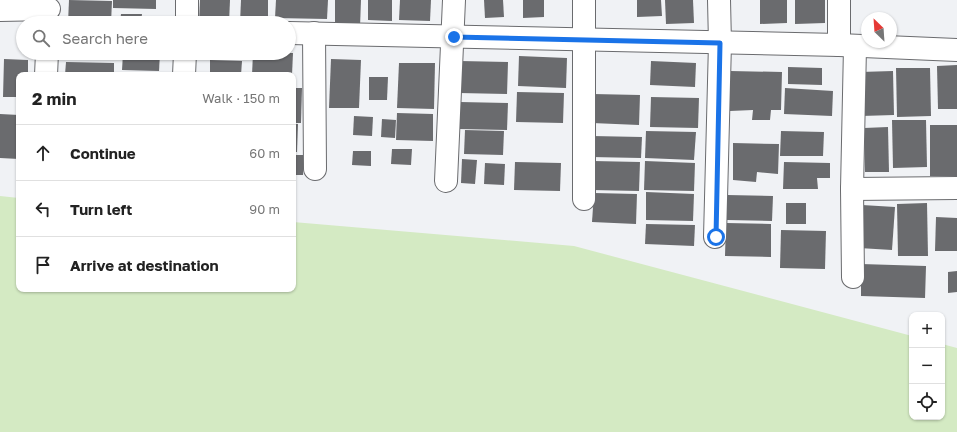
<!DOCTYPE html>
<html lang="en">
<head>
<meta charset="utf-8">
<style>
  :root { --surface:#fff; --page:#f2f2f2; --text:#222; --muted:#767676; --line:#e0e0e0 }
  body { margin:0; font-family:"Golos Text",sans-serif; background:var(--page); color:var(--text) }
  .controls { position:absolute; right:12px; bottom:12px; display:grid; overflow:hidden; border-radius:8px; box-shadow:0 1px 3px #0004 }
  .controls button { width:36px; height:36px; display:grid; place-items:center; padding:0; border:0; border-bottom:1px solid var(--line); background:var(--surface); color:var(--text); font:20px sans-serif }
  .compass { position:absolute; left:861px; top:12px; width:36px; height:36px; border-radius:50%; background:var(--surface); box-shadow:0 1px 3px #0004; rotate:335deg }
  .stop { position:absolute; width:12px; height:12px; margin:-9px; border:3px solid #1a73e8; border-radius:50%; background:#fff }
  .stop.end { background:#1a73e8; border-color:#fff; box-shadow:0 1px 4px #0008 }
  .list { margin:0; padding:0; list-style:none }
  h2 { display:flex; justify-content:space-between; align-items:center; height:52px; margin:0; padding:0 16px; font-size:17px }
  h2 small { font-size:13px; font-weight:400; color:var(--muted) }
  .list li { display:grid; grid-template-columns:26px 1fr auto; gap:12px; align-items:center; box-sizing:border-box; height:56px; padding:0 16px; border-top:1px solid var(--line) }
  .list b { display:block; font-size:15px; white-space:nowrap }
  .list em { font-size:13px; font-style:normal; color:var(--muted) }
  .icon { flex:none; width:22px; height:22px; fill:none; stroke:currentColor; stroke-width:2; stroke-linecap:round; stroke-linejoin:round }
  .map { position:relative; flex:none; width:957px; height:432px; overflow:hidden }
  .search { position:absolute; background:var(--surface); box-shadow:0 1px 3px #0004; left:16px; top:16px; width:280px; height:44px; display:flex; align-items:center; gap:10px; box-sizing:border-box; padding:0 14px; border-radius:22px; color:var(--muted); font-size:15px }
  .panel { position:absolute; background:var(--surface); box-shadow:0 1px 3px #0004; left:16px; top:72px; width:280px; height:220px; border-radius:8px }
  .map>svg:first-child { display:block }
  .green { fill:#d4eac3 }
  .building { fill:#6a6b6e }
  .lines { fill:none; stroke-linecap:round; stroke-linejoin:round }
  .minor-casing { stroke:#6a6b6e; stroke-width:24 }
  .minor { stroke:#fff; stroke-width:22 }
  .route { stroke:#1a73e8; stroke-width:5 }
</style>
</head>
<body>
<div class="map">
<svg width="957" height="432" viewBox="0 0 957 432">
  <rect width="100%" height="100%" fill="#f0f2f5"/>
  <path class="green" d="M0,196L19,198V289H293V222L574,246L912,336V417H942V344L957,348V432H0Z"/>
  <g class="building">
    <path d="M69,0L112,1L111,23H68Z"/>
    <path d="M113,0H156V9L113,8Z"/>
    <path d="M200,0H230L229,23H199Z"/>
    <path d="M241,0H268V23H240Z"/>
    <path d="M276,0H328L327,19L275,18Z"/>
    <path d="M335,0H361L360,27H335Z"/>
    <path d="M368,0H392V21L368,20Z"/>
    <path d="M400,0H431L430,21L399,20Z"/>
    <path d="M484,0H503L504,17L485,18Z"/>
    <path d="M523,0H544V17L523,18Z"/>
    <path d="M637,0H661L662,16L637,17Z"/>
    <path d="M665,0H693L694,23L666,24Z"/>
    <path d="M760,0H787V23L760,24Z"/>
    <path d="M795,0H825V23L795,24Z"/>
    <path d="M121,14H142L141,23H120Z"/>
    <path d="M123,53H160L159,71L122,70Z"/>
    <path d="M253,53H293L292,75H252Z"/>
    <path d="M519,56L567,58L566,88L518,86Z"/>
    <path d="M4,59L28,60V75H19V97H3Z"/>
    <path d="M331,59L361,60L359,108H329Z"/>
    <path d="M210,60L242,61L241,75H210Z"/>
    <path d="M460,61L508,62L507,94L459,93Z"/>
    <path d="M651,61L696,63L695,87L650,85Z"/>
    <path d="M66,62L114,63V75H65Z"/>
    <path d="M399,63H435L434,109L397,108Z"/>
    <path d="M957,65V109H938L937,66Z"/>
    <path d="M788,67L822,68V85L788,84Z"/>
    <path d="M896,68H930L931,116L897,117Z"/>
    <path d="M730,71L782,72L781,110H771L770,120H752L753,110L730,111Z"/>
    <path d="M893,71L894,115L861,116L860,72Z"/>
    <path d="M369,77H388L387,100H369Z"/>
    <path d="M293,88H302L301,123H293Z"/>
    <path d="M785,88L833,91L832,116L784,114Z"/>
    <path d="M517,92L564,93L563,123L516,122Z"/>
    <path d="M593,94L640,95L639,125L592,123Z"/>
    <path d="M651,97L699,98L698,128L650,127Z"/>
    <path d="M460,102L508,103L507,130L459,129Z"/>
    <path d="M397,113L433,114V141L396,140Z"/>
    <path d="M0,114L19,115V159L0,158Z"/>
    <path d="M354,116L373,117L372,136L353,135Z"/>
    <path d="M382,119L396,120L395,138L381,137Z"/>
    <path d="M892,120H926L927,167L893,168Z"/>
    <path d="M293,124H298L297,152H293Z"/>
    <rect x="930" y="125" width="27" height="51"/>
    <path d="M888,127L889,172H865L864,128Z"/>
    <path d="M465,130L504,131L503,155L464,154Z"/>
    <path d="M646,131L696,132L694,160L645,158Z"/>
    <path d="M781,131L824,132L823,156H780Z"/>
    <path d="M592,136L642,137L641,158L591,157Z"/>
    <path d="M733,143L779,144L778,174L757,172L756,182L733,180Z"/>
    <path d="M392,149H412L411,165L391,164Z"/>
    <path d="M353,151H371V166L352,165Z"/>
    <path d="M293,155H304L303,175H293Z"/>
    <path d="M462,159L477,160L475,184L461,183Z"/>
    <path d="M593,161L640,162L639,191L592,190Z"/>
    <path d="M645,161L695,163L694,191L644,190Z"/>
    <path d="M515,162L561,163L560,191L514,190Z"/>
    <path d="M784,162L830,163V178H817L818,189H783Z"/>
    <path d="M485,163L505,164L504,185L484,184Z"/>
    <path d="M646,192L694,194L693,221L646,220Z"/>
    <path d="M594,193L637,194L636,224L592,222Z"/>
    <path d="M727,195L773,196L772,221L727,220Z"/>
    <rect x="786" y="203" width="20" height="21"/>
    <path d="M927,203L928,256H898L897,204Z"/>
    <path d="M862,205L895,207L892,250L859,248Z"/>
    <path d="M936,217L957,218V251H935Z"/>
    <path d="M726,223L771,224V257L725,256Z"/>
    <path d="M646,224L695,225L694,246L645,244Z"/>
    <path d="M781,230L826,231L825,269L780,268Z"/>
    <path d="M861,264L926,266L925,298L861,296Z"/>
    <path d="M957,271V292L948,293V272Z"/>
  </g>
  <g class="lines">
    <g class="minor-casing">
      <g id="minor">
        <path d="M0,10L49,9"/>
        <path d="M187,23V0"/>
        <path d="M289,33L839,45L957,50"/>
        <path d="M314,33L315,169"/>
        <path d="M839,45V0"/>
        <path d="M46,75L47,53"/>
        <path d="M184,75L185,53"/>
        <path d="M446,181L454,0"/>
        <path d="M852,189L957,188"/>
        <path d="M584,199V0"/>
        <path d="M715,237L720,43L719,0"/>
        <path d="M853,277L852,189L855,47"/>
      </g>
    </g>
    <use href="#minor" class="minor"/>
  </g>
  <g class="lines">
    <path class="route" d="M454,37L720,43L716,237"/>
  </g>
</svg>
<div class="controls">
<button>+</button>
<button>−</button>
<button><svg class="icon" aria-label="locate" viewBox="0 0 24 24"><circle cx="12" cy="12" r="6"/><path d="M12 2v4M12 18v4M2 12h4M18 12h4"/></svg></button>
</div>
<svg class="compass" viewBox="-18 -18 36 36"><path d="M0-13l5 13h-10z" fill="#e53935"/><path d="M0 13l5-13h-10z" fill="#767676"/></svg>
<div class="stop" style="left:716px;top:237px"></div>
<div class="stop end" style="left:454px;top:37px"></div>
<div class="search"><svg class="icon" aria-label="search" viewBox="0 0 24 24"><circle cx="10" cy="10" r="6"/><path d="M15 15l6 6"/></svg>Search here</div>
<section class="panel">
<h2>2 min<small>Walk · 150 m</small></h2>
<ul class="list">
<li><svg class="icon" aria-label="ahead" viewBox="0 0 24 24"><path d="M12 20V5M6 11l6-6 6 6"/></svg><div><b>Continue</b></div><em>60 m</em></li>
<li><svg class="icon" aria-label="left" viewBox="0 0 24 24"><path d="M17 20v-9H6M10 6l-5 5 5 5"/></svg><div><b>Turn left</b></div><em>90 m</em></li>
<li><svg class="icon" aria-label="arrive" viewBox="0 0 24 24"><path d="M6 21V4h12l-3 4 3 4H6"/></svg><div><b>Arrive at destination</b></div></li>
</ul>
</section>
</div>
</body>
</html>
